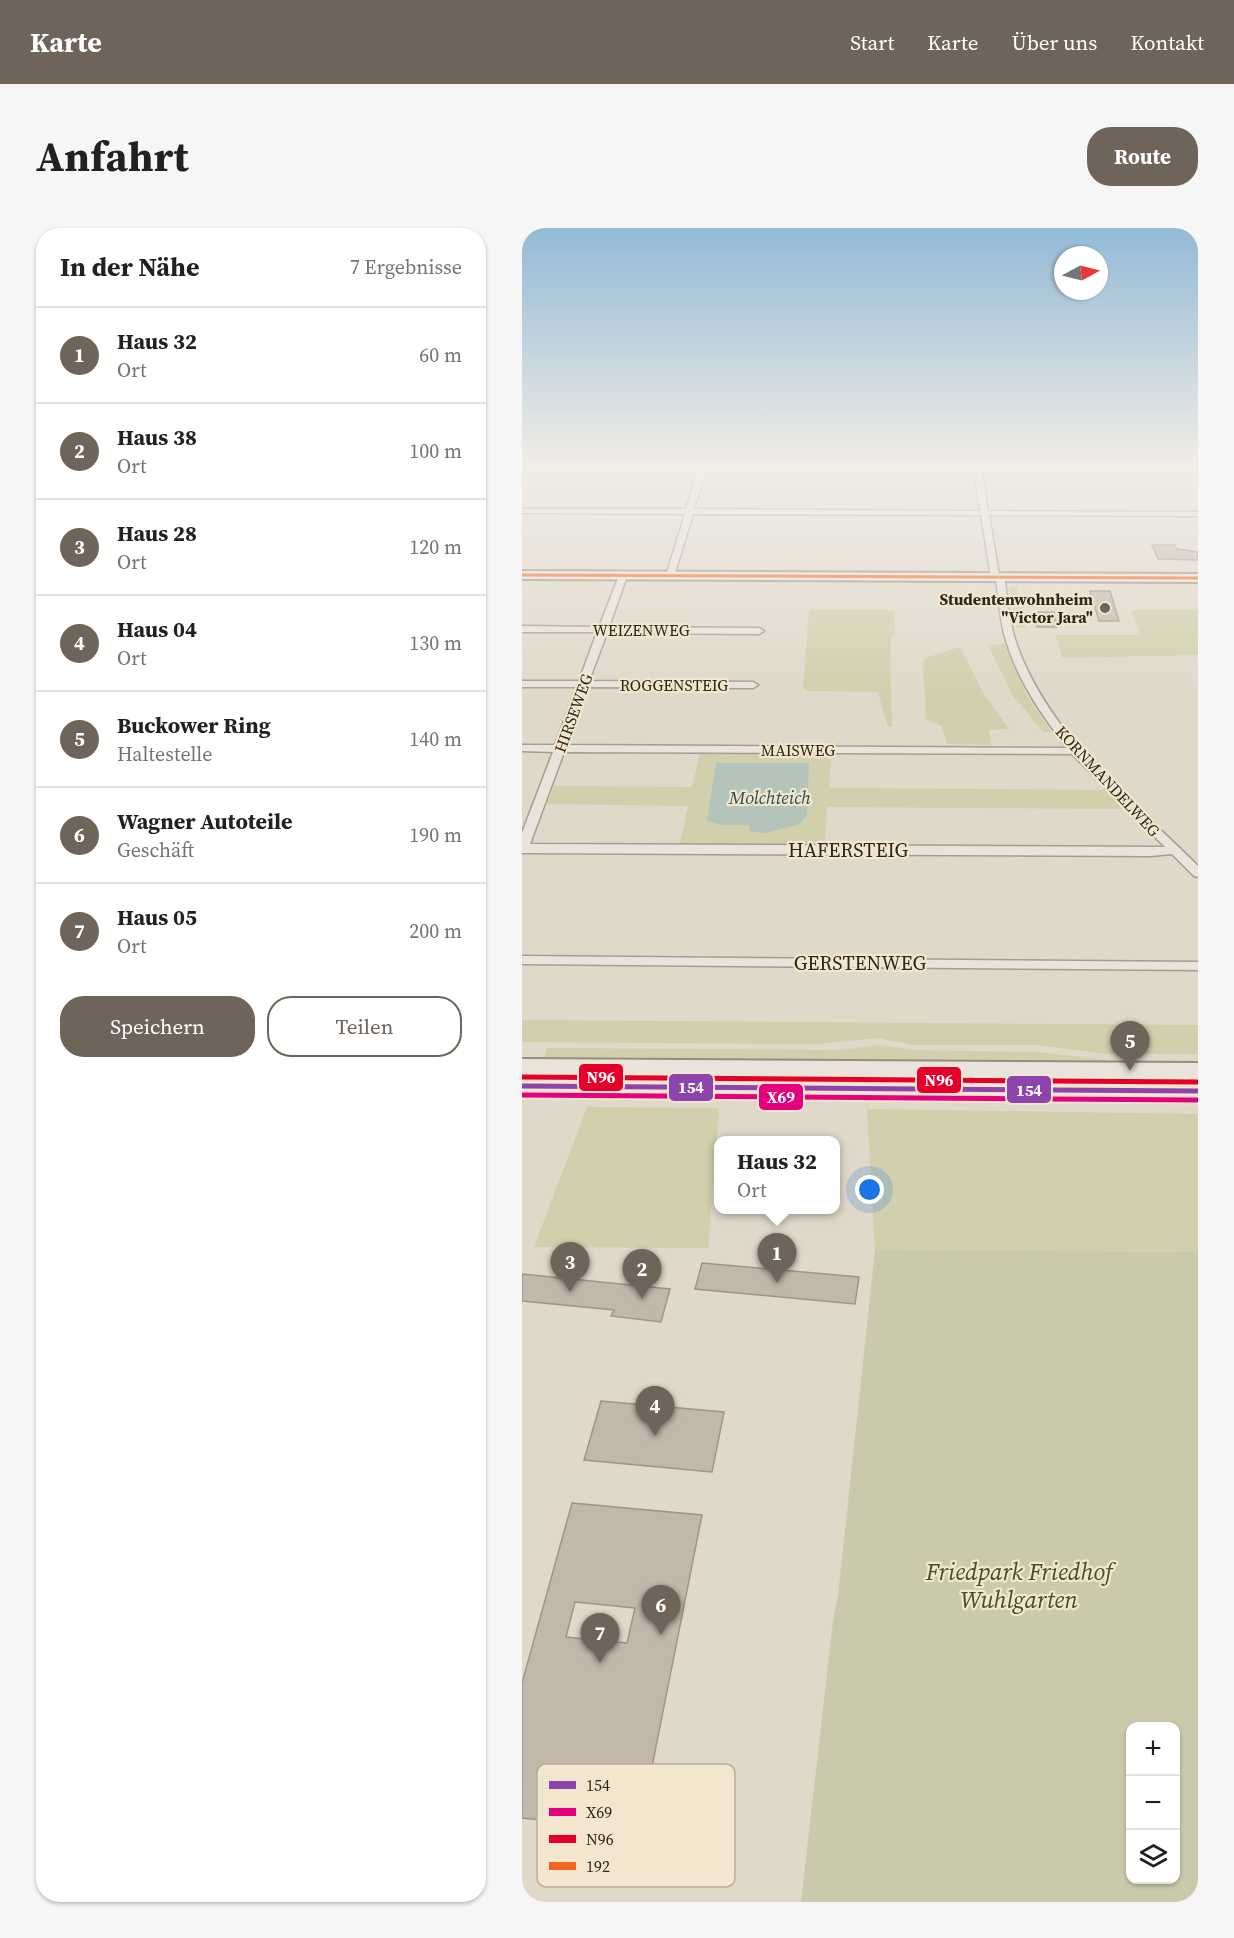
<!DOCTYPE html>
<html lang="de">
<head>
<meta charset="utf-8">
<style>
  :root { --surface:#fff; --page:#f6f6f6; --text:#202124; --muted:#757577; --line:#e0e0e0; --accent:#6f6459 }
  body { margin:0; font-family:"Source Serif 4",serif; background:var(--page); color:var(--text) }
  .controls { position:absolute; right:18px; bottom:18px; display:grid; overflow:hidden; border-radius:12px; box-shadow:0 2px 4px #0004 }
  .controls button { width:54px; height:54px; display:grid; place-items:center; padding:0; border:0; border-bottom:2px solid var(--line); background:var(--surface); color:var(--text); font:30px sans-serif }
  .compass { position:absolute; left:532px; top:18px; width:54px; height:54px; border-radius:50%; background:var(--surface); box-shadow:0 2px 4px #0004; rotate:83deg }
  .you { position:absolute; left:348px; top:962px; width:21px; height:21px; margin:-15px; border:4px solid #fff; border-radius:50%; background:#1a73e8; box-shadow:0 0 0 9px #1a73e833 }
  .badge { display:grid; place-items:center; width:39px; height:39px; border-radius:50%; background:var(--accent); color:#fff; font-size:20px; font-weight:700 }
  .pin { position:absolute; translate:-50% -50px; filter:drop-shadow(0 2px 3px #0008) }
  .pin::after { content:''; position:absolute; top:32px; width:21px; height:18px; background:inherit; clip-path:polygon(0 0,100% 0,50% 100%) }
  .popup { position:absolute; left:192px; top:908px; width:126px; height:78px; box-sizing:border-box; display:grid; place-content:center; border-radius:12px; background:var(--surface); filter:drop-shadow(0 2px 4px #0005); font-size:20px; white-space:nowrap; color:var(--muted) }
  .popup b { font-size:22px; color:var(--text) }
  .popup::after { content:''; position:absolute; left:50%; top:100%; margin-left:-12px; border:12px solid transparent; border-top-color:var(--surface) }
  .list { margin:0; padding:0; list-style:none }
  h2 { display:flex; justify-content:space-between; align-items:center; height:78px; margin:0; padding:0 24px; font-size:26px }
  h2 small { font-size:20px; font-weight:400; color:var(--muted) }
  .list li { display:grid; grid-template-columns:39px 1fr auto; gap:18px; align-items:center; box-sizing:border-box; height:96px; padding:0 24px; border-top:2px solid var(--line) }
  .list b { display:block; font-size:22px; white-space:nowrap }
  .list p { margin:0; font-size:20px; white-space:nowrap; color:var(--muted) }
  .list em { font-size:20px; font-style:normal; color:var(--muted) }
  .actions { display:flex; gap:12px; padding:18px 24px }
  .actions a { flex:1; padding:14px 0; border:2px solid var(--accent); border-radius:24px; text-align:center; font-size:21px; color:var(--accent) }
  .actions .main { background:var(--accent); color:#fff }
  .icon { flex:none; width:33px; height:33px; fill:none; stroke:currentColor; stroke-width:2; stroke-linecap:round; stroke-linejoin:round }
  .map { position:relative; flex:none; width:676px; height:1674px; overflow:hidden; border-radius:24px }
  header { display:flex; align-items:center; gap:36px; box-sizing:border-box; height:84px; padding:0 30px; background:var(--accent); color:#fff }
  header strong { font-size:28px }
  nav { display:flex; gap:33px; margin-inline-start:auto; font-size:21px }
  .intro { display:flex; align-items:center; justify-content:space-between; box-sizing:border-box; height:144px; padding:0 36px }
  h1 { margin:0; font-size:42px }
  .button { padding:15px 27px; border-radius:24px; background:var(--accent); color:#fff; font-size:21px; font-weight:700 }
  main { display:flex; gap:36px; padding:0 36px }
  aside { flex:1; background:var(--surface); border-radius:24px; box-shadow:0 2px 4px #0004 }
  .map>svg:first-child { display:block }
  .green { fill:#d1cfac }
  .cemetery { fill:#cbc9ac; fill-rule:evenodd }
  .water { fill:#b5c4ba }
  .building { fill:#c3b6aa; stroke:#a09489; stroke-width:1.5; fill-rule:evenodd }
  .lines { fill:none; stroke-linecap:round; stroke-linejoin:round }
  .street-casing { stroke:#a59d93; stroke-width:3 }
  .secondary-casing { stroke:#948d83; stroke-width:4 }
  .street { fill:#e8e4db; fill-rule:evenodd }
  .secondary { fill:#e8e4db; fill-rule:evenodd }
  .bus-1-casing { stroke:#f2e6ce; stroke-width:9 }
  .bus-2-casing { stroke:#f2e6ce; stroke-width:9 }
  .bus-3-casing { stroke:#f2e6ce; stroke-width:9 }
  .bus-4-casing { stroke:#f2e6ce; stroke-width:5 }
  .bus-1 { stroke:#8e44ad; stroke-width:5 }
  .bus-2 { stroke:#e5007d; stroke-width:5 }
  .bus-3 { stroke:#e4002b; stroke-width:5 }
  .bus-4 { stroke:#f26522; stroke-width:3 }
  .poi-dot { fill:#6f6459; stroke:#f2e6ce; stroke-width:2 }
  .labels { text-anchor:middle; stroke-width:4.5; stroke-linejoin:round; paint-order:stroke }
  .far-poi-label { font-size:16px; font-weight:bold; fill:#32261c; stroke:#f2e6ce; text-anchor:end }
  .far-street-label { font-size:16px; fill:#32261c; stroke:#f2e6ce }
  .far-water-label { font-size:18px; font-style:italic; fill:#2c514d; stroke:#f2e6ce }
  .street-label { font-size:20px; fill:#32261c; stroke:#f2e6ce }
  .near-park-label { font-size:24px; font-style:italic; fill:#454d24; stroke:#f2e6ce }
  .key { fill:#f2e6ce; stroke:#b8ac99; stroke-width:1.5 }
  .key-label { font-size:16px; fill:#32261c }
  .line-badge { stroke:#f2e6ce; stroke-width:2 }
  .badge-label { font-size:16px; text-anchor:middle; font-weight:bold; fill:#fff }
</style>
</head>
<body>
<header>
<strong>Karte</strong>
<nav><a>Start</a><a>Karte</a><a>Über uns</a><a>Kontakt</a></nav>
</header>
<div class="intro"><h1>Anfahrt</h1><a class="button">Route</a></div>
<main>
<aside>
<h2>In der Nähe<small>7 Ergebnisse</small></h2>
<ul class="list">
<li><span class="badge">1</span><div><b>Haus 32</b><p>Ort</p></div><em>60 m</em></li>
<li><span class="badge">2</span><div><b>Haus 38</b><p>Ort</p></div><em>100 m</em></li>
<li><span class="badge">3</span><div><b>Haus 28</b><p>Ort</p></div><em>120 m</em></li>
<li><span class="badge">4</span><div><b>Haus 04</b><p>Ort</p></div><em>130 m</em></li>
<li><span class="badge">5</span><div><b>Buckower Ring</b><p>Haltestelle</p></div><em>140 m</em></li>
<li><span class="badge">6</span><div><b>Wagner Autoteile</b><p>Geschäft</p></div><em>190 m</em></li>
<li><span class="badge">7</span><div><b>Haus 05</b><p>Ort</p></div><em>200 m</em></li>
</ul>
<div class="actions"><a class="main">Speichern</a><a>Teilen</a></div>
</aside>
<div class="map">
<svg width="676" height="1674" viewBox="0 0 676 1674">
  <rect width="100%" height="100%" fill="#e0d8c9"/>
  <g class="green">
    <path d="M494,357L504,400H494L487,360Z"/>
    <path d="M287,382H372L373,407L368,411L370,499H366L356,464L286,463L281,459Z"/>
    <path d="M609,382H676V427L540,430L534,407H618Z"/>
    <path d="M483,416L503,464L529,504H521L490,466L466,417Z"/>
    <path d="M438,419L463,468L487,501L467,502L469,517L425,516L420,498L404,491L401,436L403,430Z"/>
    <path d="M178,525L309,526L307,560L583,562L601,581L305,579L303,617L158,616L166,578L25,576L32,558L170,559Z"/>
    <path d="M0,792L676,797V826H585L516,817H392L355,810L295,816L0,814Z"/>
    <path d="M358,817L389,822L515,824L584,832L585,837L21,833L25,820L319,822Z"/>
    <path d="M190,846L676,850V859L17,851L132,850Z"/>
    <path d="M65,879L197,880L186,1020L12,1019Z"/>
    <path d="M345,881L676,886V1024L353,1022Z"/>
  </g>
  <path class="cemetery" d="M353,1022L676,1024V1674H279L311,1393L316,1368ZM608,1498H654V1652H608Z"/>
  <path class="water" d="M194,535H287L285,586L278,596L244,605L228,603L227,597H199L185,593Z"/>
  <g class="building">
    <path d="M630,317H653L655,321L676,324V332L636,331Z"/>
    <path d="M568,363H588L597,393H577Z"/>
    <path d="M512,384H532L535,399H515Z"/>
    <path d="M180,1035L337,1049L333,1076L173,1061Z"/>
    <path d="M0,1046L99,1056L148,1061L139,1094L89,1088L92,1082L0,1073Z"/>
    <path d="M79,1173L202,1184L190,1244L62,1232Z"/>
    <path d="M50,1275L180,1287L122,1579L102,1577L97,1601L0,1590V1455ZM53,1374L113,1380L105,1415L44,1409Z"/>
  </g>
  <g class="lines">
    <g class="street-casing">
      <g id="street">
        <path d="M178,236H186L172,281L458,283L451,236H459L466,283L676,284V288L467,287L477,347L482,349C486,371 487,396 495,417C527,508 609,571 676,638V649L672,648L650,626L628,628L0,625V605L31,524L0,523V517H33L55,459H0V453H57L75,404H0V398L77,399L97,348L101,345L105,348L87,399L237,400L242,403L237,406L85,405L67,453L231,454L236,457L231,460L65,459L44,517L545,520C520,487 498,456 485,416C478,396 477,372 474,351L469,349L459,287L171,286L152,348L148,351L144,348L163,286L0,285V281H164ZM42,524L550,526L643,619L8,616Z"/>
        <path d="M0,728L676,734V742L0,736Z"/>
      </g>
    </g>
    <g class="secondary-casing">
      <g id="secondary">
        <path d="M0,343L676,346V354L0,351Z"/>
        <path d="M0,831L676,835V851L0,847Z"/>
        <path d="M0,850L676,855V871L0,866Z"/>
      </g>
    </g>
    <use href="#street" class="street"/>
    <use href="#secondary" class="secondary"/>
    <g class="bus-1-casing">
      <path id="bus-1" d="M0,858L676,863"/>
    </g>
    <g class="bus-2-casing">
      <path id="bus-2" d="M0,867L676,872"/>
    </g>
    <g class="bus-3-casing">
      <path id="bus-3" d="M0,849L676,854"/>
    </g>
    <g class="bus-4-casing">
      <path id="bus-4" d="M0,347L676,350"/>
    </g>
    <use href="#bus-1" class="bus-1"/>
    <use href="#bus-2" class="bus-2"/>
    <use href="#bus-3" class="bus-3"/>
    <use href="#bus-4" class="bus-4"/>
  </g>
  <linearGradient id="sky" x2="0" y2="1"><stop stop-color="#93bad6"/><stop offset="0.5" stop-color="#f1ede7"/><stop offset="1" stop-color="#f1ede7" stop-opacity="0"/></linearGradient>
  <rect width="676" height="470" fill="url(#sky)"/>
  <circle class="poi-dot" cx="583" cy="380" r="6"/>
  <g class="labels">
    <g class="far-poi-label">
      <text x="571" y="377">Studentenwohnheim<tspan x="571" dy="18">"Victor Jara"</tspan></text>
    </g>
    <g class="far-street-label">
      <text x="119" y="408">WEIZENWEG</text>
      <text x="152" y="463">ROGGENSTEIG</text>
      <text transform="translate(51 485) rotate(-70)" y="6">HIRSEWEG</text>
      <text x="276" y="528">MAISWEG</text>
      <text transform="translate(586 553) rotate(47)" y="6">KORNMANDELWEG</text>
    </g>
    <g class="far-water-label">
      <text x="248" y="576">Molchteich</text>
    </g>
    <g class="street-label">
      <text x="326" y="629">HAFERSTEIG</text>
      <text x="338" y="742">GERSTENWEG</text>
    </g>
    <g class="near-park-label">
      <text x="497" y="1352">Friedpark Friedhof<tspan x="497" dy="28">Wuhlgarten</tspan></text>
    </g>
  </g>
  <rect x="15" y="1536" width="198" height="123" rx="9" class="key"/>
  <rect x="27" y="1553" width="27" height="8" fill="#8e44ad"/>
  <rect x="27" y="1580" width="27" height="8" fill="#e5007d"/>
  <rect x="27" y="1607" width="27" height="8" fill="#e4002b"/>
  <rect x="27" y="1634" width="27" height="8" fill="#f26522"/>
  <g class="key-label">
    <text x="64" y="1563">154</text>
    <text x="64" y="1590">X69</text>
    <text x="64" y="1617">N96</text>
    <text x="64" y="1644">192</text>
  </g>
  <g class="line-badge">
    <rect x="56" y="835" width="46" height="29" rx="6" fill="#e4002b"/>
    <rect x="394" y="838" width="46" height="28" rx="6" fill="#e4002b"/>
    <rect x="146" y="845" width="46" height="29" rx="6" fill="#8e44ad"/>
    <rect x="484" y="847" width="46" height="29" rx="6" fill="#8e44ad"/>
    <rect x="236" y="855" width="46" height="28" rx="6" fill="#e5007d"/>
  </g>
  <g class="badge-label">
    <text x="79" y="855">N96</text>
    <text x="417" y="858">N96</text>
    <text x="169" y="865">154</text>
    <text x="507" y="868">154</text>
    <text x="259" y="875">X69</text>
  </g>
</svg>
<div class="controls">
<button>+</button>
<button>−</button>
<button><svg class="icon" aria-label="layers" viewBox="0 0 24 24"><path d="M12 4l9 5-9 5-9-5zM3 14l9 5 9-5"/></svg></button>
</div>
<svg class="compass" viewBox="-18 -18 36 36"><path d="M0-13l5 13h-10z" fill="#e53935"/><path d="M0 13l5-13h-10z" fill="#757577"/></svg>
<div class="you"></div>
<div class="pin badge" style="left:255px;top:1055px">1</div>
<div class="popup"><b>Haus 32</b>Ort</div>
<div class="pin badge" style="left:120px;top:1071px">2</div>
<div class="pin badge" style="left:48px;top:1064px">3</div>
<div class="pin badge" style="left:133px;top:1208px">4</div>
<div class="pin badge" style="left:608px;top:843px">5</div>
<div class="pin badge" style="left:139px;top:1407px">6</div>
<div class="pin badge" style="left:78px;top:1435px">7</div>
</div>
</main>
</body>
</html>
